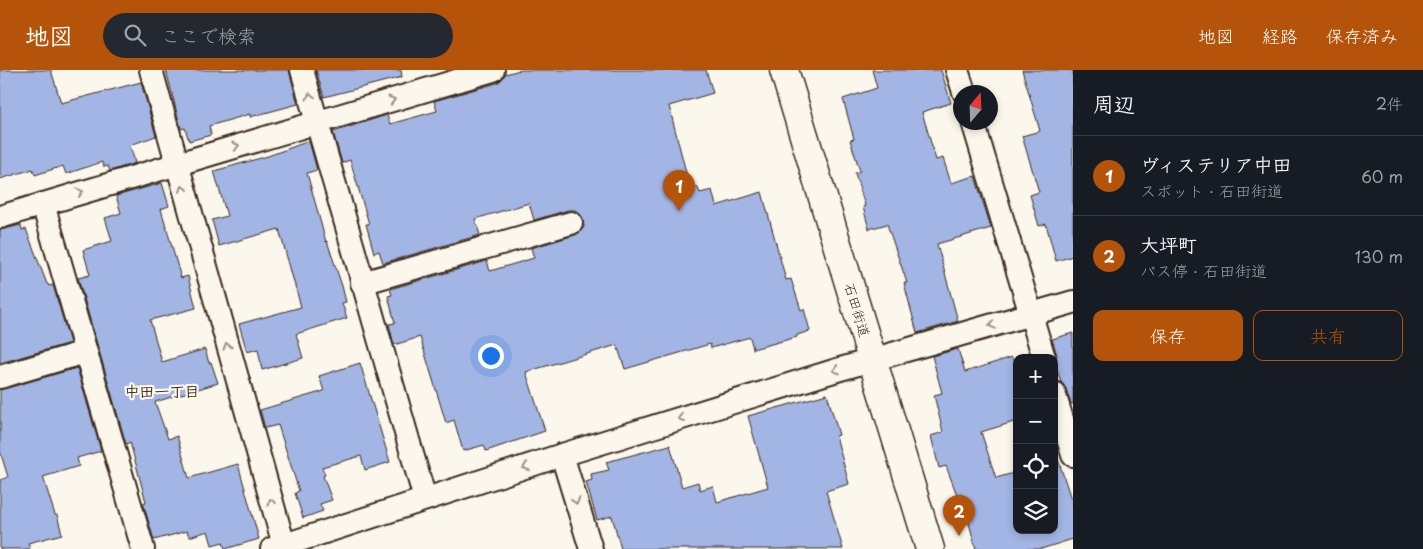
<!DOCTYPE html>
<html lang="ja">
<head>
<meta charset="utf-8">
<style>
  :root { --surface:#171b24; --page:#242831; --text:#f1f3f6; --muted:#9ea1a6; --line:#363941; --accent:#b45309 }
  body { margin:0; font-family:"Playpen Sans","Klee One",sans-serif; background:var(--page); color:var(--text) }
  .controls { position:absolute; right:15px; bottom:15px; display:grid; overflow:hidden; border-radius:10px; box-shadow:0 2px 8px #0003 }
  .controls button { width:45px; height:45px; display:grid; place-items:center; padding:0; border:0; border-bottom:1px solid var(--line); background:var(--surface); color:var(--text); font:25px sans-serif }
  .compass { position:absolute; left:953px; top:15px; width:45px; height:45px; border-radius:50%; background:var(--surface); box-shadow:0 2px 8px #0003; rotate:19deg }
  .you { position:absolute; left:490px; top:285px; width:18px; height:18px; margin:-12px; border:4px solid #fff; border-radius:50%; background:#1a73e8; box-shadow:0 0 0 8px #1a73e833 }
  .badge { display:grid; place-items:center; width:32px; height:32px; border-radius:50%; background:var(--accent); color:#fff; font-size:16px; font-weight:700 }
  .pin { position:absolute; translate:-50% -41px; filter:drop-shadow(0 1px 2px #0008) }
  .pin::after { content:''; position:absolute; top:26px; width:18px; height:15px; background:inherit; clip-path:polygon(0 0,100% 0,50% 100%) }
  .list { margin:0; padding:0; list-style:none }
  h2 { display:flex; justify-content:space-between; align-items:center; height:65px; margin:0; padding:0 20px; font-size:21px }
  h2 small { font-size:16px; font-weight:400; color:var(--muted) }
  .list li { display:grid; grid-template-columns:32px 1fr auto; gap:15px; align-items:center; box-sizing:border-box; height:80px; padding:0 20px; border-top:1px solid var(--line) }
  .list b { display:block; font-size:19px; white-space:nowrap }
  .list p { margin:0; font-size:16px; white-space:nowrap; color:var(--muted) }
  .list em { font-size:16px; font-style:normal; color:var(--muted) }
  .actions { display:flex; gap:10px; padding:15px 20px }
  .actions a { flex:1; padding:11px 0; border:1px solid var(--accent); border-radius:10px; text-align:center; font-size:18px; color:var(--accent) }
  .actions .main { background:var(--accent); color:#fff }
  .icon { flex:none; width:28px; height:28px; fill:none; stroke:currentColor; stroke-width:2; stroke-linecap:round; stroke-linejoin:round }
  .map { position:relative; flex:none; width:1073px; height:479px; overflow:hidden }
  header { display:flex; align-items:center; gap:30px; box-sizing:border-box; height:70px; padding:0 25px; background:var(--accent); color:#fff }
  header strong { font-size:24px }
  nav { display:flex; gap:28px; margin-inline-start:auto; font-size:18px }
  .search { width:350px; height:45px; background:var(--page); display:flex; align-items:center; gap:12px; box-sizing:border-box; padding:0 18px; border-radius:28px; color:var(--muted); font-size:19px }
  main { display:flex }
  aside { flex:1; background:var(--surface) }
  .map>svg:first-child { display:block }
  .building { fill:#a2b5e4; stroke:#3b2a1e }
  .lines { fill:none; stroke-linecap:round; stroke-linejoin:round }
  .street-casing { stroke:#3b2a1e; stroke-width:26 }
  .secondary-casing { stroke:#3b2a1e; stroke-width:31 }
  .street { stroke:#fbf7ec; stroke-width:22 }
  .secondary { stroke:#fbf7ec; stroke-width:28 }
  .oneway { stroke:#9b9085 }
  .labels { text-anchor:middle; stroke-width:4.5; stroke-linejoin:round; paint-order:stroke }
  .street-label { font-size:14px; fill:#3b2a1e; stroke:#fbf7ec }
  .neighbourhood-label { font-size:15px; font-weight:bold; fill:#3b2a1e; stroke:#fbf7ec }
</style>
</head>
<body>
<header>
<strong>地図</strong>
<div class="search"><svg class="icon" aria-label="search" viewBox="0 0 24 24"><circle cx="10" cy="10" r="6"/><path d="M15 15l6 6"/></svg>ここで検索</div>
<nav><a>地図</a><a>経路</a><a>保存済み</a></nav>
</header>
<main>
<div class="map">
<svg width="1073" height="479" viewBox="0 0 1073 479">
  <rect width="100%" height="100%" fill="#fbf7ec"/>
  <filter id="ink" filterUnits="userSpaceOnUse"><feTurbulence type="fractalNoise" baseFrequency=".02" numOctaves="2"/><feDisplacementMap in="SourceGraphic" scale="10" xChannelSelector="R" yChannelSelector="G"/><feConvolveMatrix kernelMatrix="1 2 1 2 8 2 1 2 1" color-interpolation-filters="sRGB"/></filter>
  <g filter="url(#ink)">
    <g class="building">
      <path d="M0,0H51L61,33L141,12L156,66L130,75L135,93L110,101L108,96L104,97L102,92L66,104L63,96L35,105L33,99L0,109Z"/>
      <path d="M166,0H289L298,34L250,47V44L209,56L211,65L189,71L185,58L181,59Z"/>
      <path d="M316,0H401L402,7L324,27Z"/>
      <path d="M520,0H706L713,23L669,36L690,118L697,116L700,123L712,120L716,136L762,122L786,210L791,209L801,240L804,239L810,261L797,265V267L753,279L750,267L711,278L710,274L625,299L617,275L526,302L545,361L486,381L484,375L463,381L454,350L446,353L420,267L394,275L389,254L395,253L388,226L392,225L390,219L487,191L490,201L534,188L531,178L575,165L580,162L584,157L583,149L580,144L575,140H568L534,150L529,133L475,149L480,165L383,193L379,181L374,183L366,154H369L350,90L342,93L333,62L387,45L390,54L437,41L434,31L497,13L502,9L505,4Z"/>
      <path d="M872,0H941L951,33L922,42L936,90L943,88L951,113L975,106L991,158L937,174L958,251L924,261L917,263L904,213H907L887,154L869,159L863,137L865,136L855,103L860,101L850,70L854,69L843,29L877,18Z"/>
      <path d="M1022,0H1073V186L1056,191L1046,154L1039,156L1030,125L1039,122L1022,66L1040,61Z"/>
      <path d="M309,71L317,100L307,103L326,172L327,171L342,216L346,232L342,233L347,248L296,264L303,288L262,300L258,279L247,282L239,254L301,237L279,159L219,176L212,150L227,146L214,101L268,86Z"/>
      <path d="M162,113L169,136L161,139L181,208L188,206L196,238L150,250L162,292L205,279L209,293L211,292L218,313L155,332L168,369L177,366L189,408L238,394L259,469L225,479L223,472L212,475L208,461L189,467L187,461L154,470L143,433L146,432L130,372L126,374L78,208L90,205L83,180L112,171L105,148L121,143L116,126Z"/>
      <path d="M21,155L22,160L26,159L47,214H48L49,216L53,215L70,273L0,293V160Z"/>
      <path d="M1073,263V334H1071L1066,319L1061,312L1055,294L1057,285L1052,269Z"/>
      <path d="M958,279L965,302L1012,287L1017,303V351L981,362L996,408L1017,402V460H1054V390L1058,389L1073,435V469L1041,479H976L961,424L957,425L946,396L939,398L931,366L943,362L934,325L942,323L932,286Z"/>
      <path d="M360,293L390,392L365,400L361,386L322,397L325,405L323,406L332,430L320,434L323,441L303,448L295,423L299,421L278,355L265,358L260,340L324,321L319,306Z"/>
      <path d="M77,298L101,381L77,388L79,396L43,407L55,445H57L62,464L28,473L30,479H0V410L8,407L0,381V320Z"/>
      <path d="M827,324L839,365L836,366L849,414L826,421L843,479H621L612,446L597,450L586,412L592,410L591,404L609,400L606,392L670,375L682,417L698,412L700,420L713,416L717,432L768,417L748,346Z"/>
    </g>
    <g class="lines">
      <g class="street-casing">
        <g id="street">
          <path d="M151,0L285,479"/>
          <path d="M302,0L425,429"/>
          <path d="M957,0L964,22"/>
          <path d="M973,52L1044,288"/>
          <path d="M43,134L143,479"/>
          <path d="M0,147L493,0"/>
          <path d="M362,213L571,153"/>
          <path d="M0,307L85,282"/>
          <path d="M1054,323L1073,385"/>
          <path d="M562,385L591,479"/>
          <path d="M272,479L562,385L837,300L1073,232"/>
        </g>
      </g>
      <g class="secondary-casing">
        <path id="secondary" d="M784,0L930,479"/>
      </g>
      <use href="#street" class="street"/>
      <use href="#secondary" class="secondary"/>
    </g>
    <defs><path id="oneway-chevron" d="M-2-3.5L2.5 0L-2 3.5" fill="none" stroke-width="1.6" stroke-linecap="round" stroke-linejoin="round" transform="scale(1.25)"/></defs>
    <g class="oneway">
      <use href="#oneway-chevron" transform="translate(310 26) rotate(-106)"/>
      <use href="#oneway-chevron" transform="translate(392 30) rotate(-17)"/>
      <use href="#oneway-chevron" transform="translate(236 76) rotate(-16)"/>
      <use href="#oneway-chevron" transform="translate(183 119) rotate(-106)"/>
      <use href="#oneway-chevron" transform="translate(80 122) rotate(-17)"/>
      <use href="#oneway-chevron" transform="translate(992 255) rotate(165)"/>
      <use href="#oneway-chevron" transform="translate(227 276) rotate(-106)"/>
      <use href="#oneway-chevron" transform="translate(836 300) rotate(163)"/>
      <use href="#oneway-chevron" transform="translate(681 348) rotate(163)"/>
      <use href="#oneway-chevron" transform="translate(526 397) rotate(162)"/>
      <use href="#oneway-chevron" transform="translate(576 431) rotate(73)"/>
      <use href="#oneway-chevron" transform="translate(271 432) rotate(-106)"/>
    </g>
  </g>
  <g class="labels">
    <g class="street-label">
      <text transform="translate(857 240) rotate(73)" y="5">石田街道</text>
    </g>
    <g class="neighbourhood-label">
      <text x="162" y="327">中田一丁目</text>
    </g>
  </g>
</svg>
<div class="controls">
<button>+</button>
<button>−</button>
<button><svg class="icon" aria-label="locate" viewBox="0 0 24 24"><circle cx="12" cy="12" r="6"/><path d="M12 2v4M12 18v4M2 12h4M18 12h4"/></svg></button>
<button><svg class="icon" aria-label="layers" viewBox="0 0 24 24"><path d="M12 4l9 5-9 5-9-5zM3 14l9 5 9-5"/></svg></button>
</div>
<svg class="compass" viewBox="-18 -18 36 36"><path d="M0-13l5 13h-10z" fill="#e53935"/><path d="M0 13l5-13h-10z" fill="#9ea1a6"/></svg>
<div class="you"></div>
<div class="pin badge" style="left:679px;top:141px">1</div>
<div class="pin badge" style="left:959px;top:466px">2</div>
</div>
<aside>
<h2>周辺<small>2件</small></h2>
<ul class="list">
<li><span class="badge">1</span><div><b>ヴィステリア中田</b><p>スポット · 石田街道</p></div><em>60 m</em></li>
<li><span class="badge">2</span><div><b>大坪町</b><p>バス停 · 石田街道</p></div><em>130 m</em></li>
</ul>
<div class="actions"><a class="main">保存</a><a>共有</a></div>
</aside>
</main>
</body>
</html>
